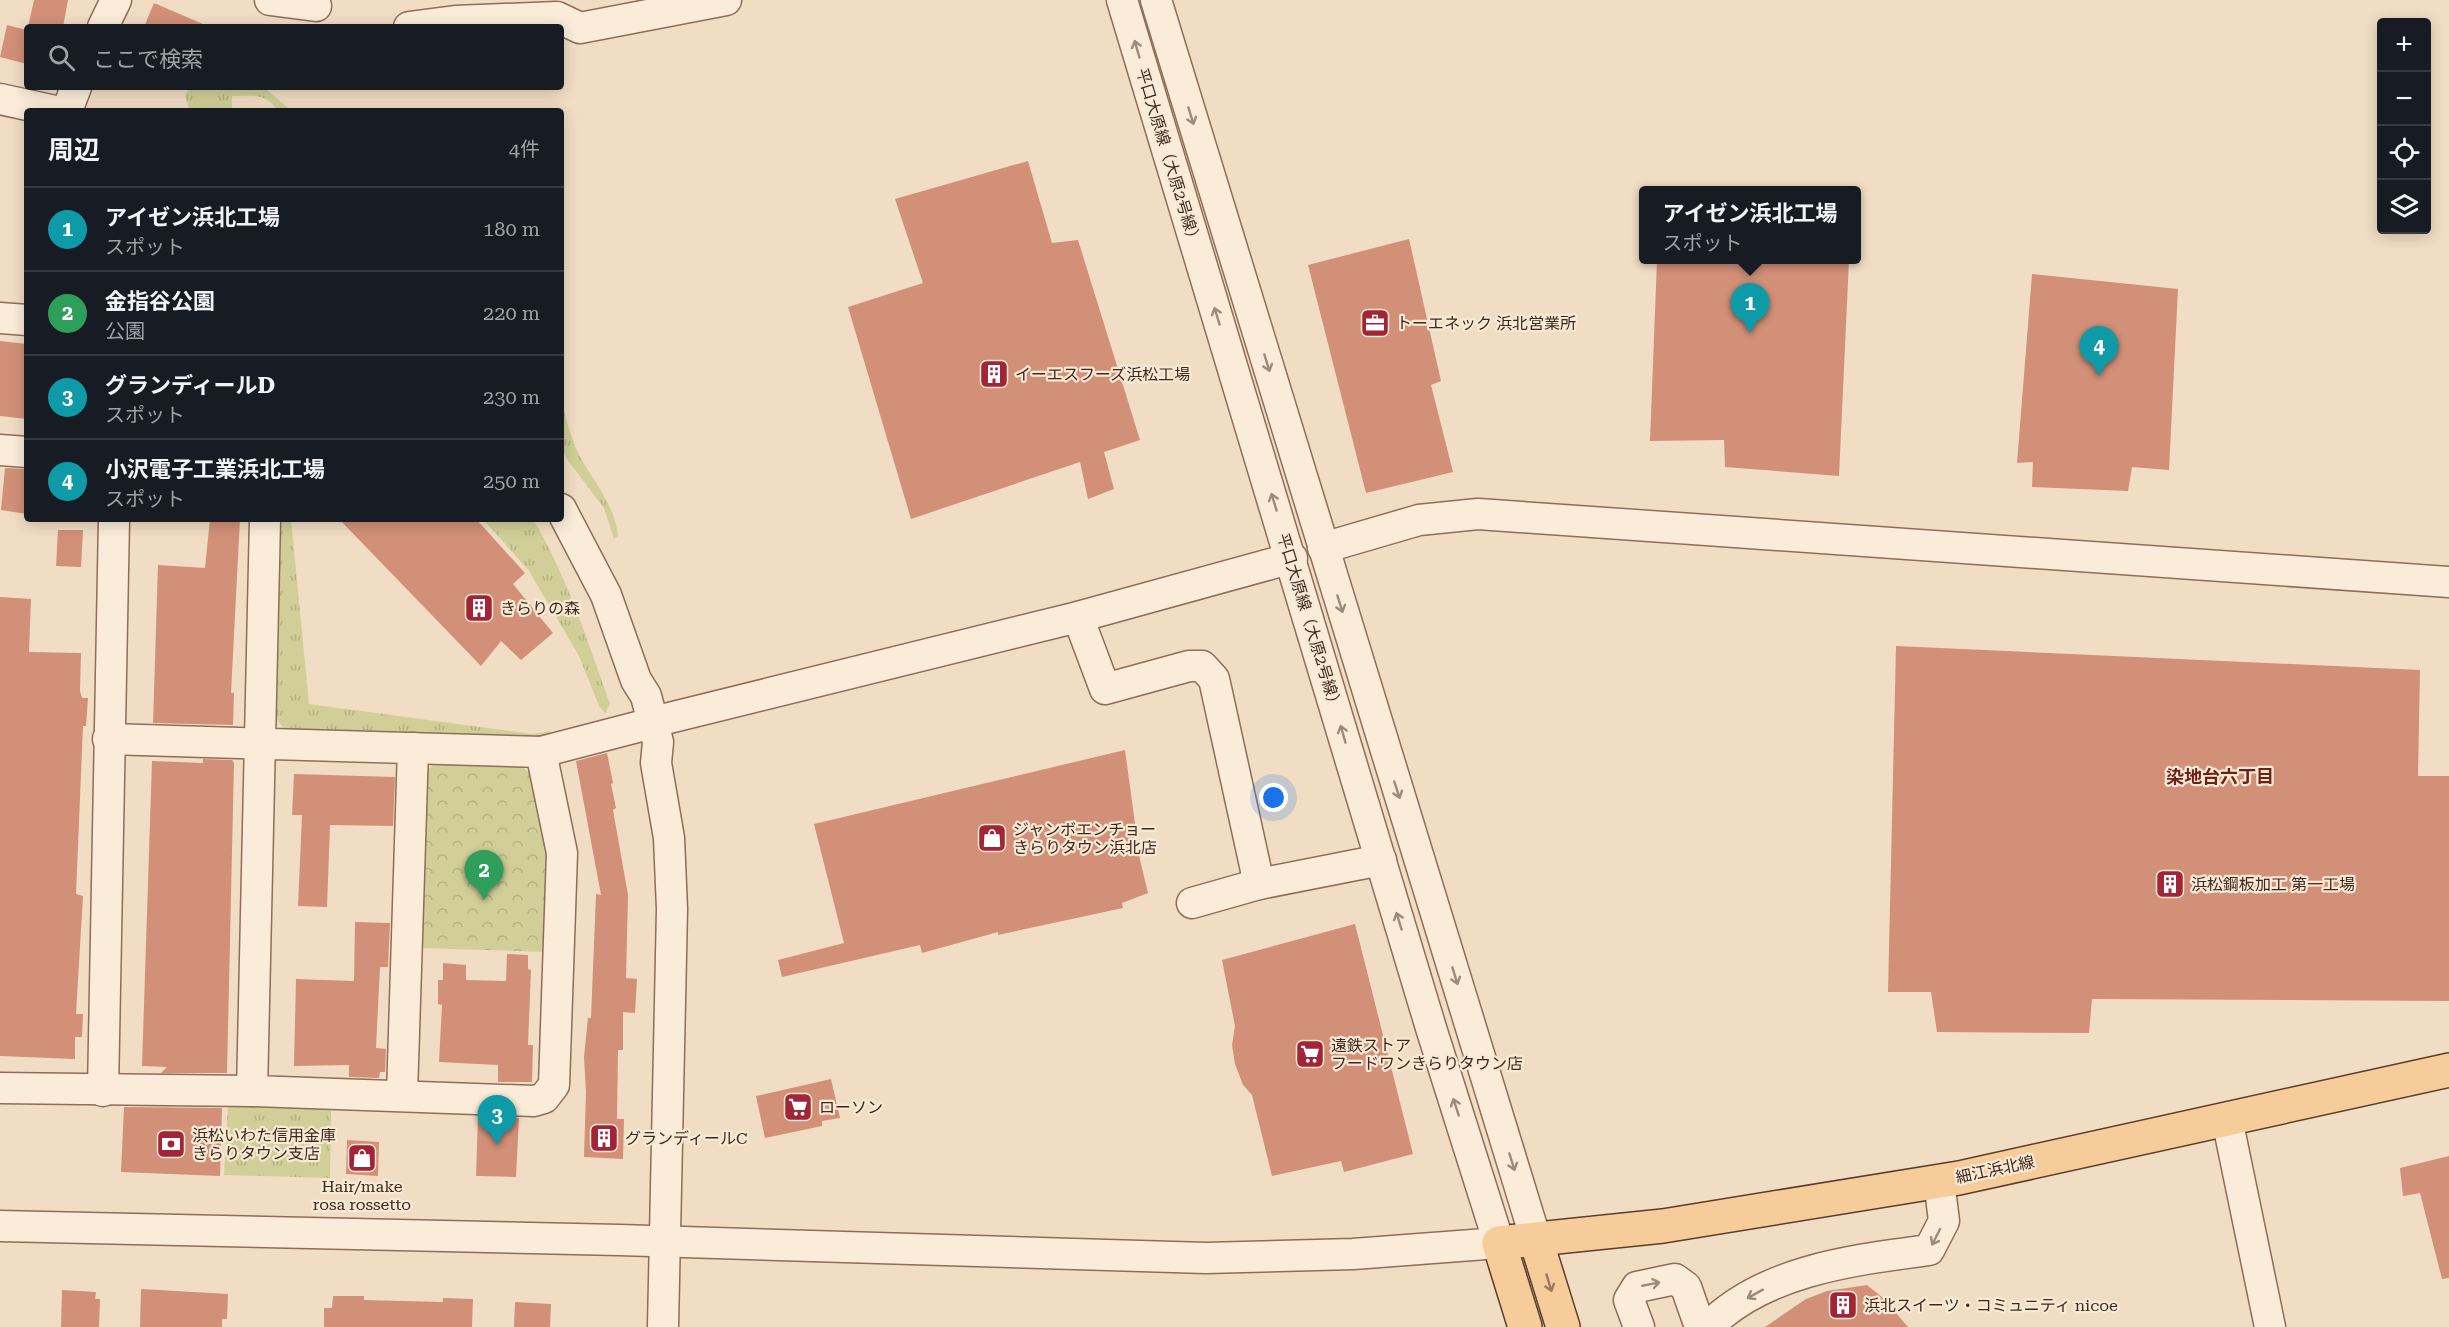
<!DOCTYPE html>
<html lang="ja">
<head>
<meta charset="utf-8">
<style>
  :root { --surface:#171b24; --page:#242831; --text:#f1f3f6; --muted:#9ea1a6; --line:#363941; --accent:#0f766e }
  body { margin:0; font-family:"Roboto Serif","Noto Sans JP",serif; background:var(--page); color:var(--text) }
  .controls { position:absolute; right:18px; top:18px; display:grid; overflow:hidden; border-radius:6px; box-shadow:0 3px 15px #0003 }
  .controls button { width:54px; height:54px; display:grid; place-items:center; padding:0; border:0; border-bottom:2px solid var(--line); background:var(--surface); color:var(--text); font:30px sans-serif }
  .you { position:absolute; left:1274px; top:798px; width:21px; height:21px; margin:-15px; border:4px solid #fff; border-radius:50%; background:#1a73e8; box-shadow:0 0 0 9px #1a73e833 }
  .badge { display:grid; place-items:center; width:39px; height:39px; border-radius:50%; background:var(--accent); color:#fff; font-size:20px; font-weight:700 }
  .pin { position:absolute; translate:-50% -50px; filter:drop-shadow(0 2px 3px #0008) }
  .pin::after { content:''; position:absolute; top:32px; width:21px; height:18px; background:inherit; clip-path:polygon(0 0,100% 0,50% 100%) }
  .popup { position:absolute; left:1639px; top:186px; width:222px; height:78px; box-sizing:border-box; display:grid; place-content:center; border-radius:6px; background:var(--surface); filter:drop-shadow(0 2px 4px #0005); font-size:20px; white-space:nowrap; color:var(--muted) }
  .popup b { font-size:22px; color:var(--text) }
  .popup::after { content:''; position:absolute; left:50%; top:100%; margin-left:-12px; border:12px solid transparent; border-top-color:var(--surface) }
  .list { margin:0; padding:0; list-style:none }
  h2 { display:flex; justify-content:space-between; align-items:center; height:78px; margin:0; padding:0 24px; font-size:26px }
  h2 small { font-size:20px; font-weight:400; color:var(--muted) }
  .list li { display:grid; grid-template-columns:39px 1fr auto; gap:18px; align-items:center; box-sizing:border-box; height:84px; padding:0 24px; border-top:2px solid var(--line) }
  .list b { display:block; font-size:22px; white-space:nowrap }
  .list p { margin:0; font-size:20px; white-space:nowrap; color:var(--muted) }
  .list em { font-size:20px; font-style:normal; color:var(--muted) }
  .icon { flex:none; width:33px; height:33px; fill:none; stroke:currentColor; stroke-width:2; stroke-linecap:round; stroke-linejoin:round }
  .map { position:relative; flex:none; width:2449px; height:1327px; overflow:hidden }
  .search { position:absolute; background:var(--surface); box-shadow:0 3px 15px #0003; left:24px; top:24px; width:540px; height:66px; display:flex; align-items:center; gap:15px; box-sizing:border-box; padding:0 21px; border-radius:6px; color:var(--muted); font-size:22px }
  .panel { position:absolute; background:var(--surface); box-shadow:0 3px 15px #0003; left:24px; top:108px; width:540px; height:414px; border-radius:6px }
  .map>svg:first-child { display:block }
  .grass { fill:url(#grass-tufts) }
  .park { fill:url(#park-crowns) }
  .building { fill:#d29078 }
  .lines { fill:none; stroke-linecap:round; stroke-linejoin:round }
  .minor-casing { stroke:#8e6d59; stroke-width:33 }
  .major-casing { stroke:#5b3c2d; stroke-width:36 }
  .minor { stroke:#fbecd9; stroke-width:30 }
  .major { stroke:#f6cc9a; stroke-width:33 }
  .oneway { stroke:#9c8a7c }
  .oneway2 { stroke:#9a7a5c }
  .labels { text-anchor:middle; stroke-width:4.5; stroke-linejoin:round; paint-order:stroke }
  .street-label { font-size:16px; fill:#3d281e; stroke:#f8e9d5 }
  .poi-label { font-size:16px; fill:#3d281e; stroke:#f8e9d5; text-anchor:start }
  .neighbourhood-label { font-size:18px; font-weight:bold; fill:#6d1f1a; stroke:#f8e9d5 }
</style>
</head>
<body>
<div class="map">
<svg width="2449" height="1327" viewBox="0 0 2449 1327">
  <defs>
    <pattern id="grass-tufts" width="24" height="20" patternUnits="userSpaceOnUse" patternTransform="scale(1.5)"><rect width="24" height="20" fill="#d1cf97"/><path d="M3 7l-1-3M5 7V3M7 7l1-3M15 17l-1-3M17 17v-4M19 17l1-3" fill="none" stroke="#b4b282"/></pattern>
    <pattern id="park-crowns" width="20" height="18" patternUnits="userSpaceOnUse" patternTransform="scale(1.5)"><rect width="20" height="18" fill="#d1cf97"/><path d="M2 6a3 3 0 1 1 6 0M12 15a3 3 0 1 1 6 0" fill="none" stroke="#b4b282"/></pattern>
  </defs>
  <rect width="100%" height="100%" fill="#f1ddc4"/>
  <g class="grass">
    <path d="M190,87H263L292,111H277C269,92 249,96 232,96V111H190L185,96Z"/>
    <path d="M561,400C567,420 572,444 583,462C597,486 615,507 618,536L614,539L604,508L566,458L561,445Z"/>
    <path d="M278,519H291L309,704L533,734L550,731L551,734L534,738L285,730L273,715Z"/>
    <path d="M483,519H533C569,581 586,637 610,704L605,713L599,706L579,656L529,571Z"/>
    <path d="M228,1104L331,1107L330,1178L224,1175Z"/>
  </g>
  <path class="park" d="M441,758L515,760L531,774L549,852L546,952L420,948L424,773Z"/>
  <g class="building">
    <path d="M34,0H68L63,27H28Z"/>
    <path d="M154,3L210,27H144Z"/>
    <path d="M7,25L27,30V64L0,57Z"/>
    <path d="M1028,161L1052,243L1078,240L1140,440L1104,452L1114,489L1088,499L1080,462L911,519L848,307L923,283L895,199Z"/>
    <path d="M1409,239L1441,381L1431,385L1453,472L1366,493L1308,265Z"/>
    <path d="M1657,260H1849L1839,476L1725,467L1724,440L1650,441Z"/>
    <path d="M2032,274L2178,289L2169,470L2132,467L2128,491L2032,487L2033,462L2017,463Z"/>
    <path d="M0,341L27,344V419L0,416Z"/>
    <path d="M5,468L27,469V514L1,510Z"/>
    <path d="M210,519H240L231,693H234L233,725L153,723L158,565L205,568Z"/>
    <path d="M339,519H476L525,573L513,584L553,633L521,660L501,641L481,666Z"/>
    <path d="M58,530H83L81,567L56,566Z"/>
    <path d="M0,597L31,599L29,652L81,653L80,691L82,698H88L86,726H83L76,894L83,896L76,1014H83L82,1037H75V1059L0,1056Z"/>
    <path d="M1896,646L2420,670L2418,776H2449V1001L2092,999L2089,1033L1937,1032L1931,992H1888Z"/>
    <path d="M1125,750L1140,860L1148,893L1122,903L1123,908L998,935V932L922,953L920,945L782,977L778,960L844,943L814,824Z"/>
    <path d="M607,753L613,783L611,784L616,808L613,810L628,895L626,978L637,979L635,1013L623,1012V1050H618L617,1119H624L623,1159L584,1157L586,1092L584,1057L588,1018H591L596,894L601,895L576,761Z"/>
    <path d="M203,759L232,760L234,763L227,1073H161L167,1067L142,1066L152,761L203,763Z"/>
    <path d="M294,774L395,777L393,826L330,825L327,907L298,906L302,815H292Z"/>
    <path d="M355,922L390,923L388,967H380L376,1048L386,1049L385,1072H380L379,1078L349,1077V1065L294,1066L296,979L354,981Z"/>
    <path d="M1355,924L1413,1154L1344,1172L1341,1161L1272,1176L1252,1095L1243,1085L1235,1064L1232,1045L1235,1026L1222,960Z"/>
    <path d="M507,954L528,955V969L531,970L528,1045H533L532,1082H498V1065L439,1062L442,1005L438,1004V980H443V963L466,965V980L506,981Z"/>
    <path d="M831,1079L840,1118L822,1121V1126L765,1138L756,1096Z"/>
    <path d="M124,1107L222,1108L220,1176L121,1172Z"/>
    <path d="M478,1116L519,1118L516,1177L476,1176Z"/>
    <path d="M347,1140L379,1142L378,1176L346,1174Z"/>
    <path d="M2449,1156V1278L2442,1279L2420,1193L2403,1196L2400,1168Z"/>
    <path d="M1867,1285L1883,1298L1908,1327H1765L1806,1299L1827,1291Z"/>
    <path d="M141,1289L228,1294L227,1319H222V1327H140Z"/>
    <path d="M62,1290L96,1292L95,1299H100L99,1327H61Z"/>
    <path d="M333,1296H364V1300L443,1302V1298L473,1299L472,1327H324V1308H332Z"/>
    <path d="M515,1302L551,1304L550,1327H514Z"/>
  </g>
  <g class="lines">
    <g class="minor-casing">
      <g id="minor">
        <path d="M270,0L316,6"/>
        <path d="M1156,0L1536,1240"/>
        <path d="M103,27L116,0"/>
        <path d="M409,27L455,21L557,17L580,28L726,0"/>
        <path d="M0,99L55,111"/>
        <path d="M67,111L76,87"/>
        <path d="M0,318L27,320"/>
        <path d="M0,450L27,452"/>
        <path d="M561,509L606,595L636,680L646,696L658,742L656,763L669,838L672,909L663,1327"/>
        <path d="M1323,548L1419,520L1478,514L2449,582"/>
        <path d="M1078,617L1105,689L1189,666H1202L1214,679L1259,884"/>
        <path d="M653,722L1078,617L1292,558"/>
        <path d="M108,739L541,752L562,853L554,1085L544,1098L534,1101L252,1091L265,519"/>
        <path d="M541,752L641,726"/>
        <path d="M1192,903L1259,884L1381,860"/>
        <path d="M0,1088L252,1091"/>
        <path d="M103,1091L114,519"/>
        <path d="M402,1095L413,748"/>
        <path d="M2227,1119L2270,1327"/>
        <path d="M0,1226L619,1240L1206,1258L1353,1254L1499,1243L1431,1028L1122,0"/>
        <path d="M1639,1327L1629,1300L1637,1287L1675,1279L1686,1287L1700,1327"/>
        <path d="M1708,1327C1764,1270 1854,1260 1929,1250L1944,1221L1939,1181"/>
      </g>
    </g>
    <g class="major-casing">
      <g id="major">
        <path d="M1536,1240L1563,1327"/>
        <path d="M1525,1327L1499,1243L1663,1226L1959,1178L2449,1070"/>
      </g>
    </g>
    <use href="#minor" class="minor"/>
    <use href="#major" class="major"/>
  </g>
  <defs><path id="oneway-shaft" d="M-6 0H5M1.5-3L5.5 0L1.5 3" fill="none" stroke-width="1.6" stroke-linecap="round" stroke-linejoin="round" transform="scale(1.5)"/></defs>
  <g class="oneway">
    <use href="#oneway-shaft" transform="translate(1137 49) rotate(-106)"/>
    <use href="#oneway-shaft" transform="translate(1191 116) rotate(73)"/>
    <use href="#oneway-shaft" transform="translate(1217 316) rotate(-107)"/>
    <use href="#oneway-shaft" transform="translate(1267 363) rotate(73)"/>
    <use href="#oneway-shaft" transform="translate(1274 502) rotate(-107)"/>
    <use href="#oneway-shaft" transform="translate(1340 604) rotate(73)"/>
    <use href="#oneway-shaft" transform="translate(1343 734) rotate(-106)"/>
    <use href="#oneway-shaft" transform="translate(1397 790) rotate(72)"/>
    <use href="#oneway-shaft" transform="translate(1399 921) rotate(-107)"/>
    <use href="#oneway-shaft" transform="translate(1455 976) rotate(73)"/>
    <use href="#oneway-shaft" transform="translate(1456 1107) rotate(-108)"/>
    <use href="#oneway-shaft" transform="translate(1512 1162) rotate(73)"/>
    <use href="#oneway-shaft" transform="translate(1936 1237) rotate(117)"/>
    <use href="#oneway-shaft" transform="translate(1651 1284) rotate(-11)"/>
    <use href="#oneway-shaft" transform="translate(1755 1294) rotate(151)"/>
  </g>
  <use class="oneway2" href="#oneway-shaft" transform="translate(1549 1283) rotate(73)"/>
  <defs>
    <g id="office-square" transform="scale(1.5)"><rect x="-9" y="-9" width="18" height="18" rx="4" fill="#a12437" stroke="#f8e9d5"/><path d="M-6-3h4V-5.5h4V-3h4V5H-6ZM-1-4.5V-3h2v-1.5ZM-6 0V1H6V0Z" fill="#fff"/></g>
    <g id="building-square" transform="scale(1.5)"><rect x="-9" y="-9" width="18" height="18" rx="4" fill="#a12437" stroke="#f8e9d5"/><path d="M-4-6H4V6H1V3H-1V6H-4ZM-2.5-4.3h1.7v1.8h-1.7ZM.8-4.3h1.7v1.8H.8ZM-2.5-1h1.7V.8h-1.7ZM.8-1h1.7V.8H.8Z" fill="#fff"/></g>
    <g id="shop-square" transform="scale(1.5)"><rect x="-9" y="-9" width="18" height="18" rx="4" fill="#a12437" stroke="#f8e9d5"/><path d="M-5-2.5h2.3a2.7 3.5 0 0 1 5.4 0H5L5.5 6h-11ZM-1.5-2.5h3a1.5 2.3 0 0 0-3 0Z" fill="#fff"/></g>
    <g id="supermarket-square" transform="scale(1.5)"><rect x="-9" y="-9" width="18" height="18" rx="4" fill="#a12437" stroke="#f8e9d5"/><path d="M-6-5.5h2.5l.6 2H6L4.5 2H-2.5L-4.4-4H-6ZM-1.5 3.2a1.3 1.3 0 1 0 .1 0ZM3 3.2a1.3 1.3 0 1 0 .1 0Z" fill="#fff"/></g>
    <g id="bank-square" transform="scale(1.5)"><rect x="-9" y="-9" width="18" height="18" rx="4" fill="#a12437" stroke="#f8e9d5"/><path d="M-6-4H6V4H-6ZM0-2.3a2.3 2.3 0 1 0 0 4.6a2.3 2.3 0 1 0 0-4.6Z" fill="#fff"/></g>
  </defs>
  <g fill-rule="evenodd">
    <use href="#office-square" x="1375" y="323"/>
    <use href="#building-square" x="994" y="374"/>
    <use href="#building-square" x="479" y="608"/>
    <use href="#shop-square" x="992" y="838"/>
    <use href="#building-square" x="2170" y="884"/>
    <use href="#supermarket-square" x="1310" y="1054"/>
    <use href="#supermarket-square" x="798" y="1107"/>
    <use href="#building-square" x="604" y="1138"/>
    <use href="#bank-square" x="171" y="1144"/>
    <use href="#shop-square" x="362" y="1158"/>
    <use href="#building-square" x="1843" y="1305"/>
  </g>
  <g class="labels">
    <g class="street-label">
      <text transform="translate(1169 157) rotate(73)" y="6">平口大原線（大原2号線）</text>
      <text transform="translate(1310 622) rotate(73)" y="6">平口大原線（大原2号線）</text>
      <text transform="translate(1995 1169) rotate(-12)" y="6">細江浜北線</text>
    </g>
    <g class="poi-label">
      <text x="1396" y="329">トーエネック 浜北営業所</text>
      <text x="1015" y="380">イーエスフーズ浜松工場</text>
      <text x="500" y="614">きらりの森</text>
      <text x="1013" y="835">ジャンボエンチョー<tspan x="1013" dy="18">きらりタウン浜北店</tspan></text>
      <text x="2191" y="890">浜松鋼板加工 第一工場</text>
      <text x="1331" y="1051">遠鉄ストア<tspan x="1331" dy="18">フードワンきらりタウン店</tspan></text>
      <text x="819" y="1113">ローソン</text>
      <text x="192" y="1141">浜松いわた信用金庫<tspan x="192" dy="18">きらりタウン支店</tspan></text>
      <text x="625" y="1144">グランディールC</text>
      <text x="362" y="1192" text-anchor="middle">Hair/make<tspan x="362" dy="18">rosa rossetto</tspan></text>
      <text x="1864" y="1311">浜北スイーツ・コミュニティ nicoe</text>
    </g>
    <g class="neighbourhood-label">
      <text x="2220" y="783">染地台六丁目</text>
    </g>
  </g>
</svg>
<div class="controls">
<button>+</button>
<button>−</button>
<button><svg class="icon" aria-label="locate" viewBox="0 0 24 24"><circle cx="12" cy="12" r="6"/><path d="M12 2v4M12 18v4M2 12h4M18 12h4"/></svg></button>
<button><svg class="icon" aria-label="layers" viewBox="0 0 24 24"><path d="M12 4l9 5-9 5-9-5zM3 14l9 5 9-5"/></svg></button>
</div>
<div class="you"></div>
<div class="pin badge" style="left:1750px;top:333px;background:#0f9aa8">1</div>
<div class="popup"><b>アイゼン浜北工場</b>スポット</div>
<div class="pin badge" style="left:484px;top:900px;background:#2e9e5b">2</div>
<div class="pin badge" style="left:497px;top:1145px;background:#0f9aa8">3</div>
<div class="pin badge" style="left:2099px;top:376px;background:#0f9aa8">4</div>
<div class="search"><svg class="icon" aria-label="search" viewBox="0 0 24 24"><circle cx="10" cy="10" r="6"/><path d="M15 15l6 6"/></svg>ここで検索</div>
<section class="panel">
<h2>周辺<small>4件</small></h2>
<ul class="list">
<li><span class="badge" style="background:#0f9aa8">1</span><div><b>アイゼン浜北工場</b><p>スポット</p></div><em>180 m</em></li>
<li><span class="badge" style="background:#2e9e5b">2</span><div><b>金指谷公園</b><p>公園</p></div><em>220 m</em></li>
<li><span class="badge" style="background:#0f9aa8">3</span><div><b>グランディールD</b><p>スポット</p></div><em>230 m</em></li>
<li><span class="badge" style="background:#0f9aa8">4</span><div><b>小沢電子工業浜北工場</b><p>スポット</p></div><em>250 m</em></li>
</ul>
</section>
</div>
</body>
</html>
